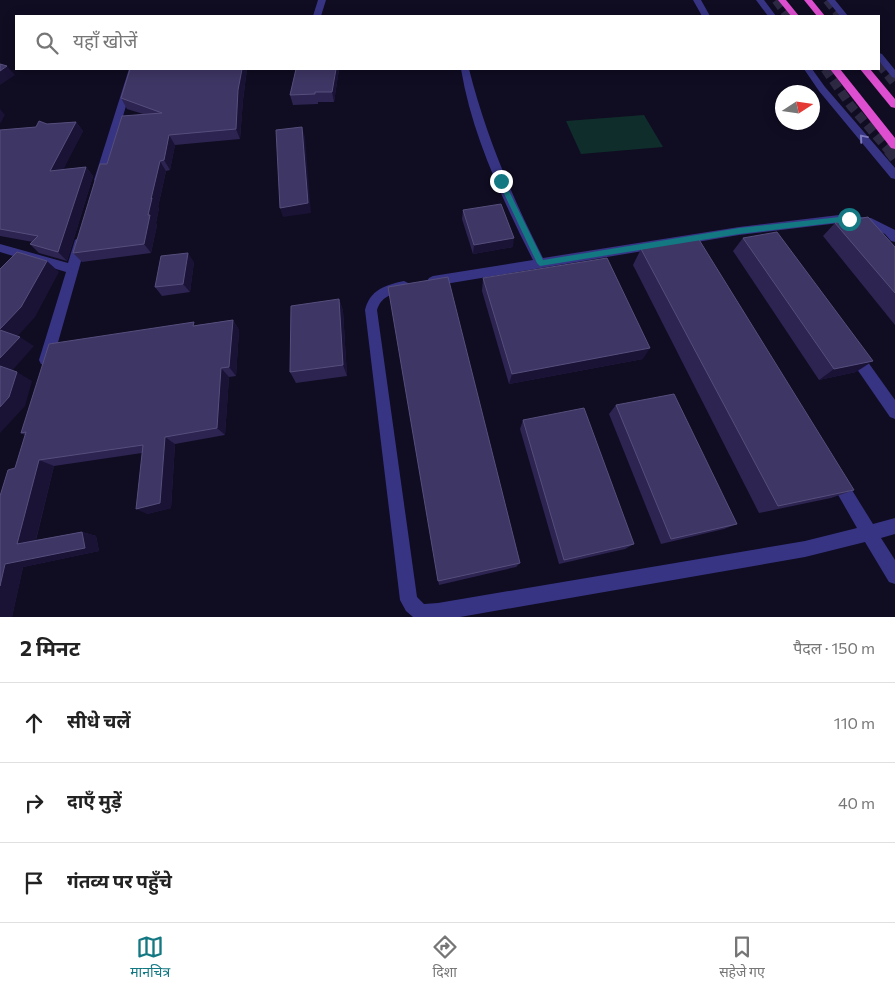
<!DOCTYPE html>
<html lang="hi">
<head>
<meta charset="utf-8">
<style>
  :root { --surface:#fff; --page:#f6f6f6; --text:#222; --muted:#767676; --line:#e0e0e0; --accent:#137882 }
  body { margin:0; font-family:Commissioner,"Noto Sans Devanagari",sans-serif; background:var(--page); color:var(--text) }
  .compass { position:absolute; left:775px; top:85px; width:45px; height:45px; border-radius:50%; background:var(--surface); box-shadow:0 2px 12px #0003; rotate:78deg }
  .stop { position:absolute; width:15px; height:15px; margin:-11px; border:4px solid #137882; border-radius:50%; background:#fff }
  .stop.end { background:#137882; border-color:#fff; box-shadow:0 1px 5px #0008 }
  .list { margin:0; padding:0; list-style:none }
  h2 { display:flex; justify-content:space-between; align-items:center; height:65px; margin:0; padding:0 20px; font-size:21px }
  h2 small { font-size:16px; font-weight:400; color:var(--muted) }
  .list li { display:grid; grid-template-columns:32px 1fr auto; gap:15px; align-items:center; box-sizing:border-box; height:80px; padding:0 20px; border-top:1px solid var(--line) }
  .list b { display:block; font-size:19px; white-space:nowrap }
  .list em { font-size:16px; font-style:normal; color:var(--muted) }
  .icon { flex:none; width:28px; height:28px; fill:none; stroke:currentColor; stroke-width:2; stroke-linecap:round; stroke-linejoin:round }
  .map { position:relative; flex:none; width:895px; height:617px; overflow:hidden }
  .search { position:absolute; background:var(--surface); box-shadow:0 2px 12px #0003; left:15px; right:15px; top:15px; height:55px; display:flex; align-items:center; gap:12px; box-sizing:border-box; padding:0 18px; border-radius:0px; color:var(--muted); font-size:19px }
  .sheet { height:305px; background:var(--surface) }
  nav { display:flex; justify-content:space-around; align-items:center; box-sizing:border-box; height:70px; border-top:1px solid var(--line); background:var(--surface); font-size:14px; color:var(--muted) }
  nav a { display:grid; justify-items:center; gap:2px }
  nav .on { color:var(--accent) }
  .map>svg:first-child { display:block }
  .green { fill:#0f2d2b }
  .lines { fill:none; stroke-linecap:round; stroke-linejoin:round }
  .trunk-tunnel-far1 { stroke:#2d2943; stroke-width:9; stroke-dasharray:9 5; stroke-linecap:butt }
  .trunk-tunnel { stroke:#2d2943; stroke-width:12; stroke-dasharray:12 6; stroke-linecap:butt }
  .minor { fill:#373484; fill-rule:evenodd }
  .tertiary { fill:#373484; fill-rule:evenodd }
  .trunk { fill:#de4ed0; fill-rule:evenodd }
  .wall { fill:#2d2451 }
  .shaded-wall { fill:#1a1336 }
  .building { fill:#3e3664; stroke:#564e7c }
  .oneway { stroke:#7d79bb }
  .route { fill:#137882 }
</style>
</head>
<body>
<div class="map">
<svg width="895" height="617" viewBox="0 0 895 617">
  <rect width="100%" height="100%" fill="#100c22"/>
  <path class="green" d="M644,115L663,147L581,154L566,121Z"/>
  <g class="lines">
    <g class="trunk-tunnel-far1">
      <path d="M776,0L788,16"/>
      <path d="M827,0L840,16"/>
      <path d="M879,64L895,84"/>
      <path d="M825,69L851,106L890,152"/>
    </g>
    <path class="trunk-tunnel" d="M889,150L895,158"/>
    <g class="minor">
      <path d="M318,0H326L321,16H313Z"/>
      <path d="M693,0H701L710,16H702Z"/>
      <path d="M129,69H137L104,180L99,184L94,180Z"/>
      <path d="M461,69H469C486,136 512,197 543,258L739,227L839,215L871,218L895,230V242L891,241L885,234L869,226L839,223L739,235L433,286L429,284L427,281L429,278L433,276L533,260C503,200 472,136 461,69Z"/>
      <path d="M81,236L87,240L53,360L51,364L46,366L41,364L39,360L66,272L0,252V244L68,263L75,240Z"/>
      <path d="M404,281L408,283L410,286L408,289C395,294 382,294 377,310L417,597L424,604L438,603L805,541L857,528L829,479L832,474L837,471L842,474L873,524L895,518V534L881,538L895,560V584L889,582L865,542L805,557L460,617H413L406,611L400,600L365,310C370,290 385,285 404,281Z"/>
      <path d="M855,349L860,351L895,400V419L890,417L850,359L848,355L850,351Z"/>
    </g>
    <g class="tertiary">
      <path d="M756,0H764L776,16H768Z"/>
      <path d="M827,0H835L848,16H840Z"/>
      <path d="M879,53L882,54L895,70V78L892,77L879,61Z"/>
      <path d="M804,69H812L825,87L895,168V179L891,178L819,91Z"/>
    </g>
    <g class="trunk">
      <path d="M778,0H786L799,16H791Z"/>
      <path d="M804,0H812L825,16H817Z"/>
      <path d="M830,69H840L895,138V149L891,148Z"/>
      <path d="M860,69H870L895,99V108L891,107Z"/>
    </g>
  </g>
  <g class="wall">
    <path d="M130,69H247L243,100L240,139L175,145L170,170L166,171L158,207L159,208L156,223L157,225L151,253L82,262L73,253L107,164L143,114L127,109L121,98Z"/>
    <path d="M296,69H339L334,102H318V104L293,105L290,95Z"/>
    <path d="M76,122L83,131L63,169L86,167L93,176L67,261L39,253L30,244L33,242L0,236V130L36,127L47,124Z"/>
    <path d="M463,210L513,247L473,254L462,219Z"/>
    <path d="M835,223L895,247V325L823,236Z"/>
    <path d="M743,238L856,372L819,380L733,251Z"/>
    <path d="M641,249L854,490L831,498L759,513L633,265Z"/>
    <path d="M194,262L190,292L162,296L155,287Z"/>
    <path d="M483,278L643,359L509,384L482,291Z"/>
    <path d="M388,287L520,563L516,567L439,585Z"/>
    <path d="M339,299L343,311L347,376L296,383L290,372Z"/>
    <path d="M233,320L239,330L236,376L229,377L225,435L175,444L171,508L147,514L142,453L54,466L36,540L82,532L96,536L99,551L23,567L12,617H0L15,468L25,435L21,433L197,325Z"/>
    <path d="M616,405L737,524L724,529L661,544L609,414Z"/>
    <path d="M523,420L634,544L625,549L559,564L520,429Z"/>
  </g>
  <g class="shaded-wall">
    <path d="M7,66L15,75L0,85V71Z"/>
    <path d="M242,69H247L243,100L240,139L236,129L238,90Z"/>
    <path d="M336,69H339L334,102L332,92Z"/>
    <path d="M0,109L5,115L0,124Z"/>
    <path d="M76,122L83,131L58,180L50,171Z"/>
    <path d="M302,127L305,137L311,213L283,217L280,208Z"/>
    <path d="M169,135L175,145L170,170L164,160Z"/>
    <path d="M160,161L166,171L158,207L159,208L156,223L157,225L151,253L144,244L151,199Z"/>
    <path d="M86,167L93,176L67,261L58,252Z"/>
    <path d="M514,238L513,247L473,254L474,245Z"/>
    <path d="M188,253L194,262L190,292L183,284Z"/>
    <path d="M47,261L59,272L35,317L14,340L0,330V329Z"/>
    <path d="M339,299L343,311L347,376L343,365Z"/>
    <path d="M233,320L239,330L236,376L229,367Z"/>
    <path d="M20,337L34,346L10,373L0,367V358Z"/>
    <path d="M650,348L643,359L509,384L512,374Z"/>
    <path d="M873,361L856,372L819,380L834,369Z"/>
    <path d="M221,368L229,377L225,435L217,428Z"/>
    <path d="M17,372L32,381L25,406L0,433V407Z"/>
    <path d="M165,437L175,444L171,508L147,514L136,509Z"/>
    <path d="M39,460L54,466L34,547L17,544Z"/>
    <path d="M82,532L96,536L99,551L23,567L12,617H0V586L5,564Z"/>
  </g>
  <g class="building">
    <path d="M0,64L7,66L0,71Z"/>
    <path d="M130,69H242L238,90L236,129L169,135L164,160L160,161L151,199L152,198L148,215H150L144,244L73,253L100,164H107L122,116L162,113L121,98Z"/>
    <path d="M296,69H336L332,92H315V94L290,95Z"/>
    <path d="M39,121L47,124L76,122L50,171L86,167L58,252L30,244L38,236L0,229V130L36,127Z"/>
    <path d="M302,127L308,203L280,208L276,130Z"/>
    <path d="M501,204L514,238L474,245L463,210Z"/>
    <path d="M868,217L895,247V293L835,223Z"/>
    <path d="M777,232L873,361L834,369L743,238Z"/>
    <path d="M698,238L854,490L778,506L641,249Z"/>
    <path d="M17,252L47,261L21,307L0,329V269Z"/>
    <path d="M188,253L183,284L155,287L161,256Z"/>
    <path d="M607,258L650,348L512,374L483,278Z"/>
    <path d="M448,277L520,563L438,581L388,287Z"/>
    <path d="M339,299L343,365L290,372L291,306Z"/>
    <path d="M233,320L229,367L221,368L217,428L165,437L160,503L136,509L143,445L39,460L17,544L82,532L85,548L5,564L0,586V496L8,470L15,468L26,432L21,433L49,344L194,322L193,326Z"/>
    <path d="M0,330L20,337L0,358Z"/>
    <path d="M0,366L17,372L9,397L0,407Z"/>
    <path d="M674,394L737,524L671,539L616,405Z"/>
    <path d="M584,408L634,544L564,560L523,420Z"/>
  </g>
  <defs><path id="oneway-chevron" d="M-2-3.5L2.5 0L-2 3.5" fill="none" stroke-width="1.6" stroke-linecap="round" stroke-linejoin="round" transform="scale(1.25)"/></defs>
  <use class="oneway" href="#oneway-chevron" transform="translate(863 138) rotate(-130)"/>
  <path class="route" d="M501,178L504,181L543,260L739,228L849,216L853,219L849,221L739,234L540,266L537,263L498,181Z"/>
</svg>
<svg class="compass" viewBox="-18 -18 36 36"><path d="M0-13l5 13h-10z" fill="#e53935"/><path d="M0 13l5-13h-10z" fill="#767676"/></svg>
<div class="stop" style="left:849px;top:219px"></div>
<div class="stop end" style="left:501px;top:181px"></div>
<div class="search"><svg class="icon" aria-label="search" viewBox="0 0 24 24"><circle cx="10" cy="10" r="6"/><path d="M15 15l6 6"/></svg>यहाँ खोजें</div>
</div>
<section class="sheet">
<h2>2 मिनट<small>पैदल · 150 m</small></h2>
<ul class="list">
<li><svg class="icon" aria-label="ahead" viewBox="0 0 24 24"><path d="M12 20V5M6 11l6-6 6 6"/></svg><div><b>सीधे चलें</b></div><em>110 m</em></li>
<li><svg class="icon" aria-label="right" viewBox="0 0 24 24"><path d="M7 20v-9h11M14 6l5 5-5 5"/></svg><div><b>दाएँ मुड़ें</b></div><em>40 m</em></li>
<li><svg class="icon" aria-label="arrive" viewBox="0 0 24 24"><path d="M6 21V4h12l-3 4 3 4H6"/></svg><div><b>गंतव्य पर पहुँचे</b></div></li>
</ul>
</section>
<nav>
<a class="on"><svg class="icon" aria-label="map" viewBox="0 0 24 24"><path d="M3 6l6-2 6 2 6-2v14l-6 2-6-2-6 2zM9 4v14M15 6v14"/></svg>मानचित्र</a>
<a><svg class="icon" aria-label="directions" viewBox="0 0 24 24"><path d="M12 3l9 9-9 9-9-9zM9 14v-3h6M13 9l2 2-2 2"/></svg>दिशा</a>
<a><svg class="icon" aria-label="saved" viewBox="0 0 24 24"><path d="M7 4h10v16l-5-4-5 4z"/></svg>सहेजे गए</a>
</nav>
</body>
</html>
